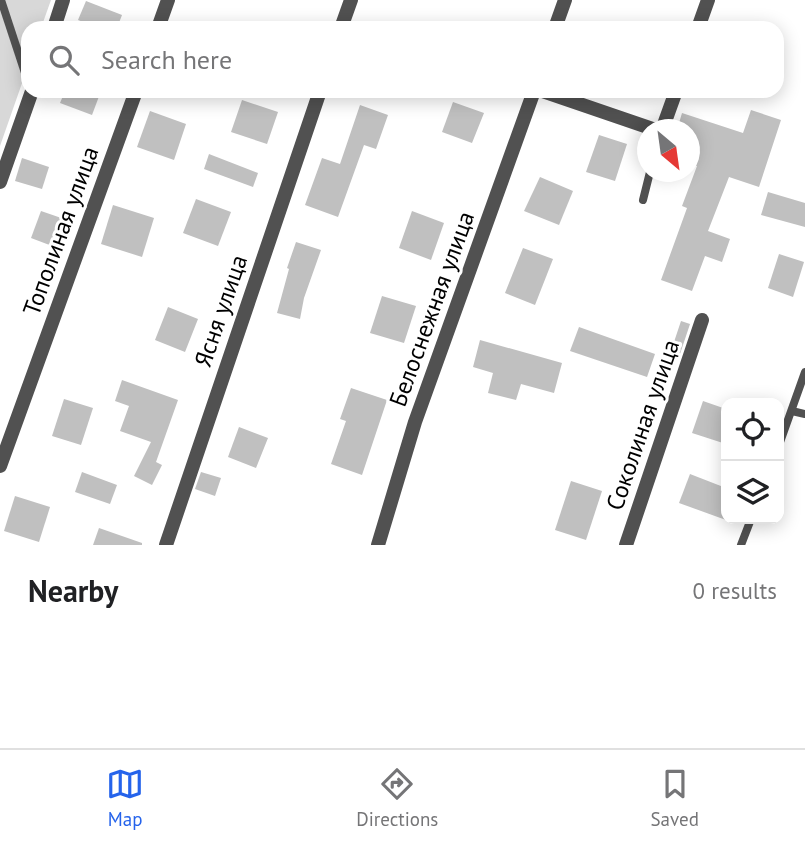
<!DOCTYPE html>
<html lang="en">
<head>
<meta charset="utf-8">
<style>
  :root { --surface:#fff; --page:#f2f2f2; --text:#202124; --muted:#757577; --line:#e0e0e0; --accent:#2563eb }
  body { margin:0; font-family:"PT Sans",sans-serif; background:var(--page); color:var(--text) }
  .controls { position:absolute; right:21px; bottom:21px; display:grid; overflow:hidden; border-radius:14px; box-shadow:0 4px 18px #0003 }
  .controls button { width:63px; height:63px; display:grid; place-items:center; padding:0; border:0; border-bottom:2px solid var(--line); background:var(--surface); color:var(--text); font:35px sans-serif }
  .compass { position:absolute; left:637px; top:119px; width:63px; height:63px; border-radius:50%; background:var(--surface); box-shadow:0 4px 18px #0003; rotate:151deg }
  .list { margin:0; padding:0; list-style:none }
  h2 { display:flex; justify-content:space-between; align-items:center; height:91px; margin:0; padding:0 28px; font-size:30px }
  h2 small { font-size:23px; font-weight:400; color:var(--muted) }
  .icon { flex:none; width:38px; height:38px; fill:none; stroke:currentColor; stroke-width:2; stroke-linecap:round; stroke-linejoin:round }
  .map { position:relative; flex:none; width:805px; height:545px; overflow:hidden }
  .search { position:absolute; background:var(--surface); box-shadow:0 4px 18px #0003; left:21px; right:21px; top:21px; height:77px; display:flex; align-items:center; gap:18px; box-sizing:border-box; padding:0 24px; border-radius:21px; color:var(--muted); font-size:26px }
  .sheet { height:203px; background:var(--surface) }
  nav { display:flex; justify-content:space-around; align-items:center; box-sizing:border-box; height:98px; border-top:2px solid var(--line); background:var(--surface); font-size:19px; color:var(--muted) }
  nav a { display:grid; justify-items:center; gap:4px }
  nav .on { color:var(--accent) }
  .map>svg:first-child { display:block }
  .green { fill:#d8d8d8 }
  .building { fill:#c0c0c0 }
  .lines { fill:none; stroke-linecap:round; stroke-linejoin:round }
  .service { stroke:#515151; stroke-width:8 }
  .minor { stroke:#515151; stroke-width:14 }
  .labels { text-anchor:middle; stroke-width:6; stroke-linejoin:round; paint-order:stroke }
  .street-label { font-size:24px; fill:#000; stroke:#fff }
</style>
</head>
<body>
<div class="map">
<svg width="805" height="545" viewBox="0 0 805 545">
  <rect width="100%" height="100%" fill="#fff"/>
  <path class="green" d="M0,0H51L41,28H28V66L0,146Z"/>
  <g class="building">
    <path d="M86,1L122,15L117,28H98L78,20Z"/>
    <path d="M65,91H101L92,115L60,103Z"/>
    <path d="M242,100L278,112L267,144L231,132Z"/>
    <path d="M453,102L484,113L472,143L442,132Z"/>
    <path d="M360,105L388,115L376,149L364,145L338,217L305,205L322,158L340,164Z"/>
    <path d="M751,110L781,120L759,187L729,177L708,231L730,239L722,262L705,256L692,291L661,280L687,208L682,206L697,166L690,164V130H677L682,113L743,133Z"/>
    <path d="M150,111L186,124L174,160L137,147Z"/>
    <path d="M599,135L627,144L615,181L586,172Z"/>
    <path d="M209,154L258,173L253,187L204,169Z"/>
    <path d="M22,158L49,167L42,189L15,181Z"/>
    <path d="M540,177L573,191L559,225L524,211Z"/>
    <path d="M768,192L805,203V227L761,215Z"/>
    <path d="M196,199L231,212L218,246L183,233Z"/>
    <path d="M113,205L154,218L142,257L101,244Z"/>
    <path d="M41,211L70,221L60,249L31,238Z"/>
    <path d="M412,211L444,223L431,260L399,248Z"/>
    <path d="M296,242L321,250L304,298L300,319L277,313L289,269L287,268Z"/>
    <path d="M523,248L553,259L535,305L505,293Z"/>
    <path d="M779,254L804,262L793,297L768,288Z"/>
    <path d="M382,296L416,306L404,343L370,333Z"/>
    <path d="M168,307L198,319L185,352L155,340Z"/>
    <path d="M681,321L690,324L680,354L671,351Z"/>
    <path d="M579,327L655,354L647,377L570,351Z"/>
    <path d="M480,340L562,363L554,393L521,384L516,400L488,393L493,373L473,367Z"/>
    <path d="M122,380L178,400L156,462L162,465L152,485L134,476L151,442L120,431L129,406L115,401Z"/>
    <path d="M351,388L387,400L362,475L331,464L346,421L340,419Z"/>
    <path d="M64,399L93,408L81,445L52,436Z"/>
    <path d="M703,401L726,409V444L692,433Z"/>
    <path d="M239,427L268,438L256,468L228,457Z"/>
    <path d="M82,472L117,485L110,504L75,492Z"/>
    <path d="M201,472L221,478L215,496L195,489Z"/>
    <path d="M690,474L726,488V520L679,503Z"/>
    <path d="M571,481L602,491L586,540L555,530Z"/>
    <path d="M15,496L50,507L39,542L4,531Z"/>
    <path d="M99,528L142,543V545H93Z"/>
  </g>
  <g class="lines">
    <g class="service">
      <path d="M1,0L28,82"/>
      <path d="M643,200L650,172"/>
      <path d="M792,411L805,414"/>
      <path d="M779,445L805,372"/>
      <path d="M741,545L751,519"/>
    </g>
    <g class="minor">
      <path d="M54,28L63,0"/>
      <path d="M158,28L168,0"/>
      <path d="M341,28L351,0"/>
      <path d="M555,28L565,0"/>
      <path d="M698,28L708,0"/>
      <path d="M542,91L656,130"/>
      <path d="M662,130L676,91"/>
      <path d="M0,182L32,91"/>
      <path d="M0,466L136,91"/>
      <path d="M166,545L320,91"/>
      <path d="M378,545L415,422L534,91"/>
      <path d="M626,545L702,320"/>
    </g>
  </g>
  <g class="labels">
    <g class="street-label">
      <text transform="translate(61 231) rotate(-70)" y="8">Тополиная улица</text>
      <text transform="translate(432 309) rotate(-70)" y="8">Белоснежная улица</text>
      <text transform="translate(221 311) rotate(-71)" y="8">Ясня улица</text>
      <text transform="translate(643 425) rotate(-71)" y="8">Соколиная улица</text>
    </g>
  </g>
</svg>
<div class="controls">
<button><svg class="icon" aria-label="locate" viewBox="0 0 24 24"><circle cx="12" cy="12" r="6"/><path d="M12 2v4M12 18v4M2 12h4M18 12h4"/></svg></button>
<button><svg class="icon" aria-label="layers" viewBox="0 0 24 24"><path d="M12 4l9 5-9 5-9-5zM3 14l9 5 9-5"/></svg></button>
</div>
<svg class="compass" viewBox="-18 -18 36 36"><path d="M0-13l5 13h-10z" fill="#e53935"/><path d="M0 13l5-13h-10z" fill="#757577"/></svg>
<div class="search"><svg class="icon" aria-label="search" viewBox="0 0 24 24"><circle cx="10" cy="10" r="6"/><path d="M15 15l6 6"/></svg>Search here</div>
</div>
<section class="sheet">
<h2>Nearby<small>0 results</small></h2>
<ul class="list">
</ul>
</section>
<nav>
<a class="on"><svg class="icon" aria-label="map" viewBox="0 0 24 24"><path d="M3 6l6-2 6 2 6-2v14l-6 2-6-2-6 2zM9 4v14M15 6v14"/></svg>Map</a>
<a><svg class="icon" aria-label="directions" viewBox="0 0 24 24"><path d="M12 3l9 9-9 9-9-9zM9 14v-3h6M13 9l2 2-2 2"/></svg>Directions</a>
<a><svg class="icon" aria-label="saved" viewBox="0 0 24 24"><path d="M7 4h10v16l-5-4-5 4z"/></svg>Saved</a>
</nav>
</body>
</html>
